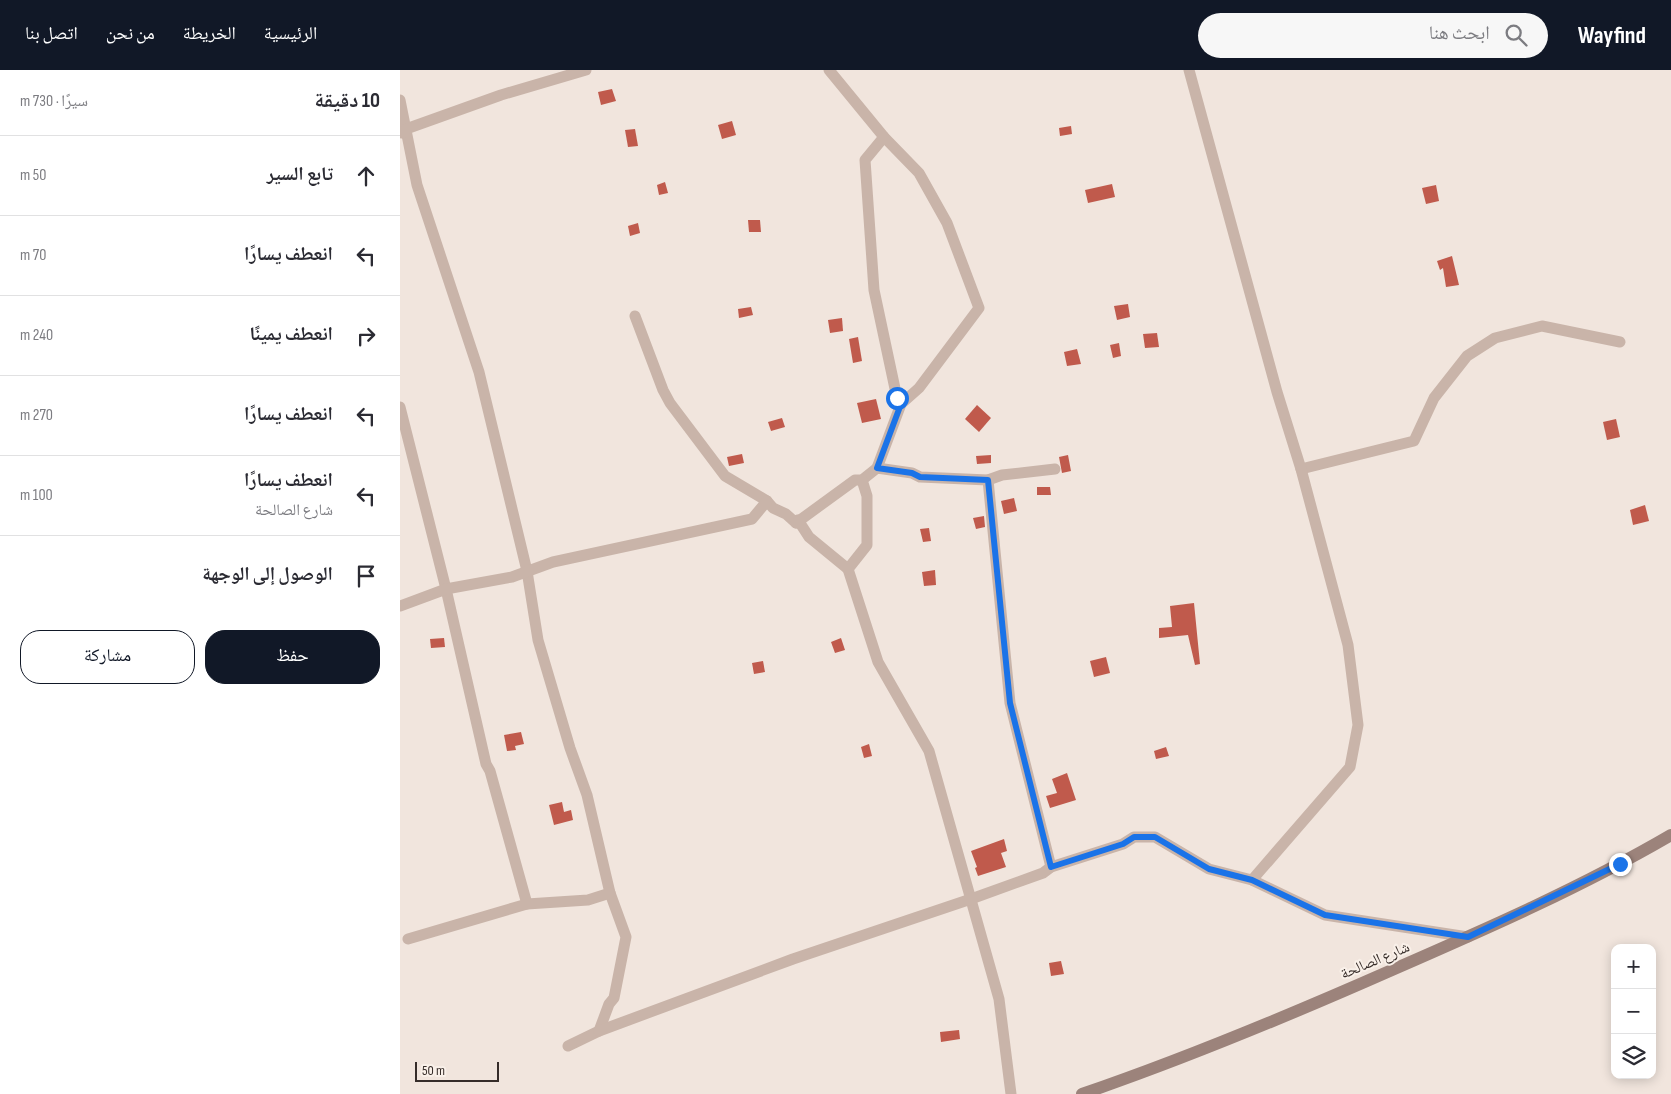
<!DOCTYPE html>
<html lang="ar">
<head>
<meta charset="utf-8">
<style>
  :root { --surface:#fff; --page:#f7f7f7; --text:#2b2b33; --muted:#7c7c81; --line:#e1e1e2; --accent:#111827 }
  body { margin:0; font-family:"Sofia Sans Condensed","Noto Naskh Arabic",sans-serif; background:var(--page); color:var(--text); direction:rtl }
  .controls { position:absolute; right:15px; bottom:15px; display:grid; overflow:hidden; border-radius:10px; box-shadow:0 2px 12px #0003 }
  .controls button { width:45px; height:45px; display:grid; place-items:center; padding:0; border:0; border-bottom:1px solid var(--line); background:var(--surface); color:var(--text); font:25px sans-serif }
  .scale { position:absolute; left:15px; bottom:12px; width:84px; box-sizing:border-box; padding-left:5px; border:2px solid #362c29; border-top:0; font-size:14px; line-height:18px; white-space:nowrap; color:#362c29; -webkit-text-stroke:4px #f9f0e9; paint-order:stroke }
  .stop { position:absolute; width:15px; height:15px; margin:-11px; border:4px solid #1a73e8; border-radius:50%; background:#fff }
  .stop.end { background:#1a73e8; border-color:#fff; box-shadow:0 1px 5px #0008 }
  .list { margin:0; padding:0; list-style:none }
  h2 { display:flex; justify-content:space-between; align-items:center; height:65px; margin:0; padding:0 20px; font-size:21px }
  h2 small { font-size:16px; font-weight:400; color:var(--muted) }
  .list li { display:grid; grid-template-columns:32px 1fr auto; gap:15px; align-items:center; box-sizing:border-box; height:80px; padding:0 20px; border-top:1px solid var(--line) }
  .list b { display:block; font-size:19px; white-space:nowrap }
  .list p { margin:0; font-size:16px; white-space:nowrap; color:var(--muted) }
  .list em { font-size:16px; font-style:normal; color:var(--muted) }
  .actions { display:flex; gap:10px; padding:15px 20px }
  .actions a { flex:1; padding:11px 0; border:1px solid var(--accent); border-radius:20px; text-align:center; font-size:18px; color:var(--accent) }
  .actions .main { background:var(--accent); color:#fff }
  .icon { flex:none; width:28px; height:28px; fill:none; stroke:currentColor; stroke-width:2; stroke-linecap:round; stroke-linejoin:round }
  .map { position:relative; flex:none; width:1271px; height:1024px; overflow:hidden; direction:ltr }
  header { display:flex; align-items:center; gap:30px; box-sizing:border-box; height:70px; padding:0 25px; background:var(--accent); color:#fff }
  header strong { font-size:24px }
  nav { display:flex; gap:28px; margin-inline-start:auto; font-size:18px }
  .search { width:350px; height:45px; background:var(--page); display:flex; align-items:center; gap:12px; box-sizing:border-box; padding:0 18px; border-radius:28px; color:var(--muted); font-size:19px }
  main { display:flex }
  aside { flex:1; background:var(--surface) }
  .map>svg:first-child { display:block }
  .building { fill:#c05a4c }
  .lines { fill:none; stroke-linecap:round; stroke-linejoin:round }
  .minor { stroke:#c9b4a9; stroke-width:11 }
  .secondary { stroke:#9c837b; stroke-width:12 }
  .route { stroke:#1a73e8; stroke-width:6 }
  .labels { text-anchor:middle; stroke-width:4; stroke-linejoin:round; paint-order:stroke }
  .street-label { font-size:15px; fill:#362c29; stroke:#f9f0e9 }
</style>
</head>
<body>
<header>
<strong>Wayfind</strong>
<div class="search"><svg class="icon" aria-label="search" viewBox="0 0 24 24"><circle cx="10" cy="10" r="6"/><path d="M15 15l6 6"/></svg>ابحث هنا</div>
<nav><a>الرئيسية</a><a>الخريطة</a><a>من نحن</a><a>اتصل بنا</a></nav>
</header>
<main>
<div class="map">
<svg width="1271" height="1024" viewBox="0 0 1271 1024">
  <rect width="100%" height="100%" fill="#f1e5dd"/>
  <g class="building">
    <path d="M212,19L216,31L201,35L198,22Z"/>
    <path d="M332,51L336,65L322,69L318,55Z"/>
    <path d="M671,56L672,64L660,66L659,58Z"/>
    <path d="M235,59L238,76L228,77L225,60Z"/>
    <path d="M265,112L268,123L259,125L257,115Z"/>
    <path d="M712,114L715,127L688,133L685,120Z"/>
    <path d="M1036,115L1039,131L1026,134L1022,118Z"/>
    <path d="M348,150H360L361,162H349Z"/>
    <path d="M238,153L240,163L230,166L228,156Z"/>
    <path d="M1052,186L1059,215L1046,217L1043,198L1040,200L1037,191Z"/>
    <path d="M728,234L730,247L717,250L714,236Z"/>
    <path d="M351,237L353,245L339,248L338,239Z"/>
    <path d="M442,248L443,261L430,263L428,250Z"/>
    <path d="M757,263L759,277L745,278L743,264Z"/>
    <path d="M458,267L462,291L453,293L449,269Z"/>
    <path d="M719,273L721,286L713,288L710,275Z"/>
    <path d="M677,279L681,294L667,296L664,282Z"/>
    <path d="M476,329L481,349L462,353L457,333Z"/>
    <path d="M577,335L591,348L579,362L565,349Z"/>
    <path d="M382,348L385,357L371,361L368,352Z"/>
    <path d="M1216,349L1220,367L1207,370L1203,352Z"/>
    <path d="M342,384L344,393L329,396L327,387Z"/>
    <path d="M591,385V393L577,394L576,386Z"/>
    <path d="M668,385L671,401L662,403L659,387Z"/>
    <path d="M637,417H650L651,425H637Z"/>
    <path d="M614,428L617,441L604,444L601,431Z"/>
    <path d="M1245,435L1249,451L1233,455L1230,440Z"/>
    <path d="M584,446L585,457L576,459L573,448Z"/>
    <path d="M529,458L531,471L523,472L520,459Z"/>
    <path d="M535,500L536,515L524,516L522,502Z"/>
    <path d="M794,533L800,594L795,595L788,565L759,568V558L772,557L770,536Z"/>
    <path d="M44,568L45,577L31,578L30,569Z"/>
    <path d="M441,568L445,580L435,583L431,572Z"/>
    <path d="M706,587L710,603L694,607L690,591Z"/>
    <path d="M363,591L365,602L354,604L352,593Z"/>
    <path d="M121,662L124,674L115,676L116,680L107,681L104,665Z"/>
    <path d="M469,674L472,686L464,688L461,677Z"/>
    <path d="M766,677L769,686L756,689L754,681Z"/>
    <path d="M667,703L676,730L650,738L646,726L657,723L652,709Z"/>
    <path d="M162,732L164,742L171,740L173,750L154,755L149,735Z"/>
    <path d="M604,769L607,781L601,783L606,797L578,806L575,798L577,797L571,781Z"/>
    <path d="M661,891L664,904L651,906L649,893Z"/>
    <path d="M559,960L560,969L541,972L540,962Z"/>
  </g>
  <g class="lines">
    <g class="minor">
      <path d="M0,30L17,115L79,302L127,501L138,570L170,678L187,725L210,823L226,867L214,928L209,934L199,961L168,976"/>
      <path d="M2,63L6,59L101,25L186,0"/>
      <path d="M484,67L465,90L474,220L497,328L501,334"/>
      <path d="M235,246L263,320L270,333L325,406L367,431L373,438L386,444L396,453L398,450L409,467L448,499L478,592L529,681L599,929L611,1024"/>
      <path d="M0,337L46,519L86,694L90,701L127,834"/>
      <path d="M477,398L512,403L520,407L588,410L602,405L655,399"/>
      <path d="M901,399L1014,371L1034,328L1067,286L1095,268L1142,256L1220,272"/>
      <path d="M588,410L610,633L651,797"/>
      <path d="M396,453L455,410H462L477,398L501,334L519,318L579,238L547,153L519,103L484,67L429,0"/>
      <path d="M448,499L467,475V426L462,410"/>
      <path d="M0,536L46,519L112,507L153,492L352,449L367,431"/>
      <path d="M852,810L925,845L1068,867"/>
      <path d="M8,869L127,834L188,830L210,823"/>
      <path d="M199,961L393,889L571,829L643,803L651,797L723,774L734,767H755L809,799L852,810L950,697L958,655L948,575L901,399L877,322L789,0"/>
    </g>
    <path class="secondary" d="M682,1024C787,988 890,945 992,900C1086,859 1182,817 1271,765"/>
  </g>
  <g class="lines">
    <path class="route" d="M497,328L501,334L477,398L512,403L520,407L588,410L610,633L651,797L723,774L734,767H755L809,799L852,810L925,845L1068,867L1220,794"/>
  </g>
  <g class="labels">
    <g class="street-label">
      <text transform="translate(975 890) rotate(-23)" y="5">شارع الصالحة</text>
    </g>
  </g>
</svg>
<div class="controls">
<button>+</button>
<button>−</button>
<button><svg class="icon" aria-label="layers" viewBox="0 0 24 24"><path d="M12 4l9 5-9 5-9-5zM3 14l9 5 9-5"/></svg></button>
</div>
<div class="scale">50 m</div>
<div class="stop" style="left:497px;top:328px"></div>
<div class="stop end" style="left:1220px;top:794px"></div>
</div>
<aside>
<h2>10 دقيقة<small>سيرًا · 730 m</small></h2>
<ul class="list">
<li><svg class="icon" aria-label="ahead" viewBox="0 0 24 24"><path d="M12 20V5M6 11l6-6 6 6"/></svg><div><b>تابع السير</b></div><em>50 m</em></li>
<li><svg class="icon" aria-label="left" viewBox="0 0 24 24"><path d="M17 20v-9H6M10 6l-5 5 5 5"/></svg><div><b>انعطف يسارًا</b></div><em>70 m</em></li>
<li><svg class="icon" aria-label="right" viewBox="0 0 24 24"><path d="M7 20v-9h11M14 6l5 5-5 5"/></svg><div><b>انعطف يمينًا</b></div><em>240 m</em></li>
<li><svg class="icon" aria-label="left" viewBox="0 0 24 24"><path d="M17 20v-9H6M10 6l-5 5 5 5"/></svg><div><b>انعطف يسارًا</b></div><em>270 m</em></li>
<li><svg class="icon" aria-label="left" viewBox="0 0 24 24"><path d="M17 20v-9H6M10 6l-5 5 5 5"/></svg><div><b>انعطف يسارًا</b><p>شارع الصالحة</p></div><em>100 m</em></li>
<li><svg class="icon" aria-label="arrive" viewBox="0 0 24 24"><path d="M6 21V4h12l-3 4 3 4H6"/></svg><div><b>الوصول إلى الوجهة</b></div></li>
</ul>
<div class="actions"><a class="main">حفظ</a><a>مشاركة</a></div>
</aside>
</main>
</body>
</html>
